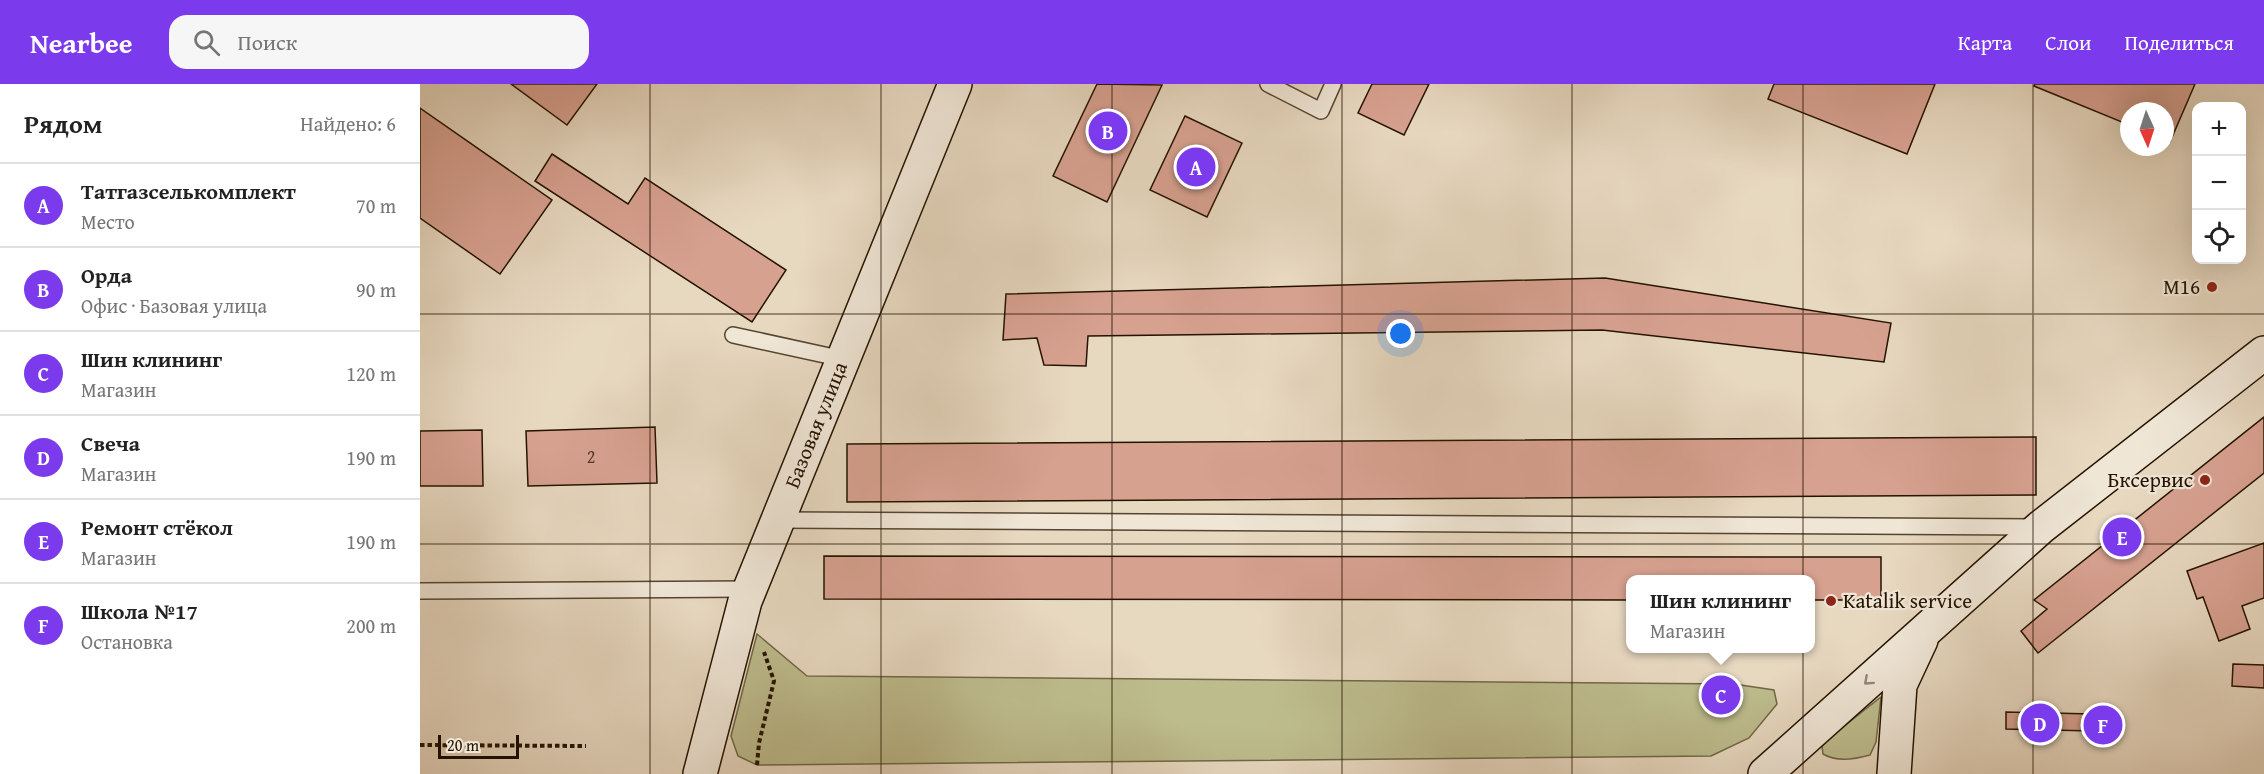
<!DOCTYPE html>
<html lang="ru">
<head>
<meta charset="utf-8">
<style>
  :root { --surface:#fff; --page:#f6f6f6; --text:#222; --muted:#767676; --line:#e0e0e0; --accent:#7c3aed }
  body { margin:0; font-family:"Gentium Book Plus",serif; background:var(--page); color:var(--text) }
  .controls { position:absolute; right:18px; top:18px; display:grid; overflow:hidden; border-radius:12px; box-shadow:0 6px 24px #0002 }
  .controls button { width:54px; height:54px; display:grid; place-items:center; padding:0; border:0; border-bottom:2px solid var(--line); background:var(--surface); color:var(--text); font:30px sans-serif }
  .compass { position:absolute; left:1700px; top:18px; width:54px; height:54px; border-radius:50%; background:var(--surface); box-shadow:0 6px 24px #0002; rotate:177deg }
  .scale { position:absolute; left:18px; bottom:15px; width:81px; box-sizing:border-box; padding-left:6px; border:3px solid #251300; border-top:0; font-size:16px; line-height:21px; white-space:nowrap; color:#251300; -webkit-text-stroke:4px #efe6d6; paint-order:stroke }
  .you { position:absolute; left:981px; top:250px; width:21px; height:21px; margin:-15px; border:4px solid #fff; border-radius:50%; background:#1a73e8; box-shadow:0 0 0 9px #1a73e833 }
  .badge { display:grid; place-items:center; width:39px; height:39px; border-radius:50%; background:var(--accent); color:#fff; font-size:20px; font-weight:700 }
  .pin { position:absolute; translate:-50% -50%; border:3px solid #fff; box-shadow:0 2px 6px #0006 }
  .popup { position:absolute; left:1206px; top:491px; width:189px; height:78px; box-sizing:border-box; display:grid; place-content:center; border-radius:12px; background:var(--surface); filter:drop-shadow(0 2px 4px #0005); font-size:20px; white-space:nowrap; color:var(--muted) }
  .popup b { font-size:22px; color:var(--text) }
  .popup::after { content:''; position:absolute; left:50%; top:100%; margin-left:-12px; border:12px solid transparent; border-top-color:var(--surface) }
  .list { margin:0; padding:0; list-style:none }
  h2 { display:flex; justify-content:space-between; align-items:center; height:78px; margin:0; padding:0 24px; font-size:26px }
  h2 small { font-size:20px; font-weight:400; color:var(--muted) }
  .list li { display:grid; grid-template-columns:39px 1fr auto; gap:18px; align-items:center; box-sizing:border-box; height:84px; padding:0 24px; border-top:2px solid var(--line) }
  .list b { display:block; font-size:22px; white-space:nowrap }
  .list p { margin:0; font-size:20px; white-space:nowrap; color:var(--muted) }
  .list em { font-size:20px; font-style:normal; color:var(--muted) }
  .icon { flex:none; width:33px; height:33px; fill:none; stroke:currentColor; stroke-width:2; stroke-linecap:round; stroke-linejoin:round }
  .map { position:relative; flex:none; width:1844px; height:690px; overflow:hidden }
  header { display:flex; align-items:center; gap:36px; box-sizing:border-box; height:84px; padding:0 30px; background:var(--accent); color:#fff }
  header strong { font-size:28px }
  nav { display:flex; gap:33px; margin-inline-start:auto; font-size:21px }
  .search { width:420px; height:54px; background:var(--page); display:flex; align-items:center; gap:15px; box-sizing:border-box; padding:0 21px; border-radius:18px; color:var(--muted); font-size:22px }
  main { display:flex }
  aside { flex:1; background:var(--surface) }
  .map>svg:first-child { display:block }
  .green { fill:#bdbc8d; stroke:#716846; stroke-width:1.5 }
  .building { fill:#d7a190; stroke:#251300; stroke-width:1.5 }
  .lines { fill:none; stroke-linecap:round; stroke-linejoin:round }
  .lane-casing { stroke:#564430; stroke-width:18 }
  .secondary-casing { stroke:#251300; stroke-width:36 }
  .path { stroke:#251300; stroke-width:4; stroke-dasharray:4.5 3; stroke-linecap:butt }
  .lane { stroke:#efe6d6; stroke-width:15 }
  .secondary { stroke:#efe6d6; stroke-width:33 }
  .oneway { stroke:#948776 }
  .grid { fill:none; stroke:#251300; stroke-width:1.5; stroke-opacity:0.55 }
  .poi-dot { fill:#8f2418; stroke:#efe6d6; stroke-width:2 }
  .labels { text-anchor:middle; stroke-width:4.5; stroke-linejoin:round; paint-order:stroke }
  .number-label { font-size:18px; fill:#523624 }
  .poi-label { font-size:21px; fill:#251300; stroke:#efe6d6; text-anchor:end }
  .street-label { font-size:21px; fill:#251300; stroke:#efe6d6 }
</style>
</head>
<body>
<header>
<strong>Nearbee</strong>
<div class="search"><svg class="icon" aria-label="search" viewBox="0 0 24 24"><circle cx="10" cy="10" r="6"/><path d="M15 15l6 6"/></svg>Поиск</div>
<nav><a>Карта</a><a>Слои</a><a>Поделиться</a></nav>
</header>
<main>
<aside>
<h2>Рядом<small>Найдено: 6</small></h2>
<ul class="list">
<li><span class="badge">A</span><div><b>Татгазселькомплект</b><p>Место</p></div><em>70 m</em></li>
<li><span class="badge">B</span><div><b>Орда</b><p>Офис · Базовая улица</p></div><em>90 m</em></li>
<li><span class="badge">C</span><div><b>Шин клининг</b><p>Магазин</p></div><em>120 m</em></li>
<li><span class="badge">D</span><div><b>Свеча</b><p>Магазин</p></div><em>190 m</em></li>
<li><span class="badge">E</span><div><b>Ремонт стёкол</b><p>Магазин</p></div><em>190 m</em></li>
<li><span class="badge">F</span><div><b>Школа №17</b><p>Остановка</p></div><em>200 m</em></li>
</ul>
</aside>
<div class="map">
<svg width="1844" height="690" viewBox="0 0 1844 690">
  <rect width="100%" height="100%" fill="#e7d8c0"/>
  <filter id="stains"><feTurbulence type="fractalNoise" baseFrequency=".00333" numOctaves="4"/><feColorMatrix values="0 0 0 0 .2 0 0 0 0 .09 0 0 0 0 .02 0 0 0 .5 -.17"/></filter>
  <radialGradient id="worn" r=".72"><stop offset=".6" stop-color="#630" stop-opacity="0"/><stop offset="1" stop-color="#630" stop-opacity=".3"/></radialGradient>
  <g class="green">
    <path d="M337,550L387,592L1314,600L1354,606L1357,620L1329,654L1291,672L337,681L318,672L311,652Z"/>
    <path d="M1461,613L1456,658L1450,671C1436,675 1416,678 1403,670L1402,662L1409,654Z"/>
  </g>
  <g class="building">
    <path d="M91,0H177L147,41Z"/>
    <path d="M677,0L742,1L687,118L633,92Z"/>
    <path d="M952,0H1009L984,51L938,29Z"/>
    <path d="M1354,0H1515L1487,70L1348,15Z"/>
    <path d="M1615,0H1775L1750,58L1745,56V27H1709V41L1614,2Z"/>
    <path d="M0,24L132,116L80,190L0,134Z"/>
    <path d="M765,32L822,59L787,133L730,106Z"/>
    <path d="M132,70L208,120L225,94L366,186L332,238L115,97Z"/>
    <path d="M1185,194L1471,239L1464,278L1182,246L668,252L666,282L624,281L617,254L583,256L586,210Z"/>
    <path d="M1844,333V389L1618,569L1601,547L1627,525L1614,516Z"/>
    <path d="M235,343L237,399L108,402L106,347Z"/>
    <path d="M62,346L63,402H0V347Z"/>
    <path d="M1616,353V411L427,418V360Z"/>
    <path d="M1844,459V514L1822,522L1830,545L1799,557L1783,513L1777,515L1767,487Z"/>
    <path d="M404,472L1461,473V516H1391V496H1211V516L404,515Z"/>
    <path d="M1813,580L1844,581V604L1812,602Z"/>
    <path d="M1586,628L1671,630V647L1586,645Z"/>
  </g>
  <g class="lines">
    <g class="lane-casing">
      <g id="lane">
        <path d="M848,0L901,27L913,0"/>
        <path d="M313,251L423,275"/>
        <path d="M357,436L1615,443"/>
        <path d="M0,507L330,505"/>
      </g>
    </g>
    <g class="secondary-casing">
      <g id="secondary">
        <path d="M280,690L325,517L535,0"/>
        <path d="M1345,690L1621,443L1844,269"/>
        <path d="M1474,690L1480,601L1501,556"/>
      </g>
    </g>
    <g class="path">
      <path d="M0,661L166,662"/>
      <path d="M337,681L339,659L354,597L344,568"/>
    </g>
    <use href="#lane" class="lane"/>
    <use href="#secondary" class="secondary"/>
  </g>
  <defs><path id="oneway-chevron" d="M-2-3.5L2.5 0L-2 3.5" fill="none" stroke-width="1.6" stroke-linecap="round" stroke-linejoin="round" transform="scale(1.5)"/></defs>
  <use class="oneway" href="#oneway-chevron" transform="translate(1448 597) rotate(138)"/>
  <path class="grid" d="M230,0V690M461,0V690M692,0V690M922,0V690M1152,0V690M1383,0V690M1613,0V690M0,230H1844M0,460H1844"/>
  <g class="poi-dot">
    <circle cx="1792" cy="203" r="6"/>
    <circle cx="1785" cy="396" r="6"/>
    <circle cx="1411" cy="517" r="6"/>
  </g>
  <g class="labels">
    <g class="number-label">
      <text x="171" y="379">2</text>
    </g>
    <g class="poi-label">
      <text x="1780" y="210">М16</text>
      <text x="1773" y="403">Бксервис</text>
      <text x="1423" y="524" text-anchor="start">Katalik service</text>
    </g>
    <g class="street-label">
      <text transform="translate(396 341) rotate(-68)" y="7">Базовая улица</text>
    </g>
  </g>
  <rect width="100%" height="100%" filter="url(#stains)"/>
  <rect width="100%" height="100%" fill="url(#worn)"/>
</svg>
<div class="controls">
<button>+</button>
<button>−</button>
<button><svg class="icon" aria-label="locate" viewBox="0 0 24 24"><circle cx="12" cy="12" r="6"/><path d="M12 2v4M12 18v4M2 12h4M18 12h4"/></svg></button>
</div>
<svg class="compass" viewBox="-18 -18 36 36"><path d="M0-13l5 13h-10z" fill="#e53935"/><path d="M0 13l5-13h-10z" fill="#767676"/></svg>
<div class="scale">20 m</div>
<div class="you"></div>
<div class="pin badge" style="left:776px;top:83px">A</div>
<div class="pin badge" style="left:688px;top:47px">B</div>
<div class="pin badge" style="left:1301px;top:611px">C</div>
<div class="popup"><b>Шин клининг</b>Магазин</div>
<div class="pin badge" style="left:1620px;top:639px">D</div>
<div class="pin badge" style="left:1702px;top:453px">E</div>
<div class="pin badge" style="left:1683px;top:641px">F</div>
</div>
</main>
</body>
</html>
